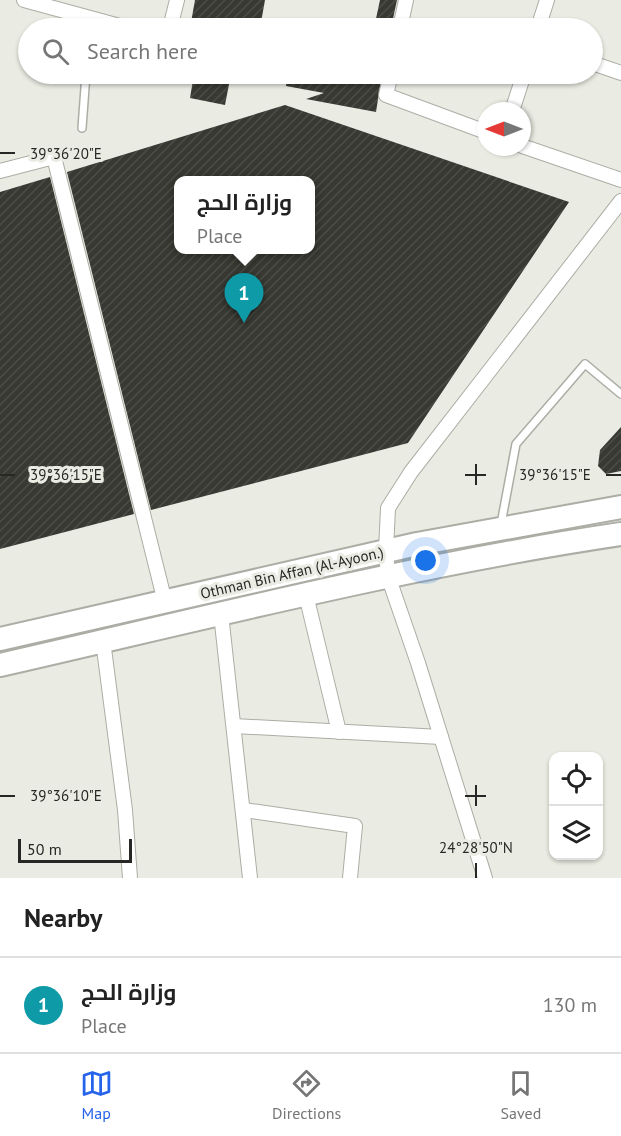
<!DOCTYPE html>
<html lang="en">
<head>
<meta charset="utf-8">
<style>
  :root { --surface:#fff; --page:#f6f6f6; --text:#222; --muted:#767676; --line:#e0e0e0; --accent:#2563eb }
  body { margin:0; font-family:"PT Sans",Cairo,sans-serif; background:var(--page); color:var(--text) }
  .controls { position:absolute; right:18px; bottom:18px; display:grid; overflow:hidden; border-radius:12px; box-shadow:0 2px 4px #0004 }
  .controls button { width:54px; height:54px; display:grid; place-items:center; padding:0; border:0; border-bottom:2px solid var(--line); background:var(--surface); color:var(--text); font:30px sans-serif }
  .compass { position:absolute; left:477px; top:102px; width:54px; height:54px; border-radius:50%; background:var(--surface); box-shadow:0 2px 4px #0004; rotate:270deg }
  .scale { position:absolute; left:18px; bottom:15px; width:114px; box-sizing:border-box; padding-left:6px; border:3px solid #272825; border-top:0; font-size:16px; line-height:21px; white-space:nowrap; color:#272825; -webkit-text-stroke:4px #eaebe2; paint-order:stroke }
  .you { position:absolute; left:426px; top:561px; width:21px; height:21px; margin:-15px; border:4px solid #fff; border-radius:50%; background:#1a73e8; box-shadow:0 0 0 9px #1a73e833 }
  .badge { display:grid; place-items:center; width:39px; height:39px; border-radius:50%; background:var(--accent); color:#fff; font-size:20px; font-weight:700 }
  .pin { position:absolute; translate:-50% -50px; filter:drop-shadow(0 2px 3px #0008) }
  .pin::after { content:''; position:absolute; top:32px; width:21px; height:18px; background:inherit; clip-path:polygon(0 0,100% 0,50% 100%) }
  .popup { position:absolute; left:174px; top:176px; width:141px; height:78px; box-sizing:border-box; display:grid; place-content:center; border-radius:12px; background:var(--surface); filter:drop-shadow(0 2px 4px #0005); font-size:20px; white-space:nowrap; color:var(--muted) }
  .popup b { font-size:22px; color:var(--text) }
  .popup::after { content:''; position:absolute; left:50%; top:100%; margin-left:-12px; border:12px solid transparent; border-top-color:var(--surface) }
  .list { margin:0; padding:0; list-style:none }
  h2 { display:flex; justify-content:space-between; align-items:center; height:78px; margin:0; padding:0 24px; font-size:26px }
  h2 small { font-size:20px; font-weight:400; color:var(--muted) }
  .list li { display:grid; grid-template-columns:39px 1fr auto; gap:18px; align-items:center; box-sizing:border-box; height:96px; padding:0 24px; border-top:2px solid var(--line) }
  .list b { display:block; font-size:22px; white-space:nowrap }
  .list p { margin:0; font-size:20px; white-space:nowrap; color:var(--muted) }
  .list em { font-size:20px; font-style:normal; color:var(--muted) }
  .icon { flex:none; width:33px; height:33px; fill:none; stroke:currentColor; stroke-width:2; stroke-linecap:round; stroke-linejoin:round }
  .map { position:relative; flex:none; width:621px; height:878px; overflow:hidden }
  .search { position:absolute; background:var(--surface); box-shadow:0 2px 4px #0004; left:18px; right:18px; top:18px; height:66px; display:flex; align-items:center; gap:15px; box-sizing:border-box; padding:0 21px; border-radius:33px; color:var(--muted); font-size:22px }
  .sheet { height:174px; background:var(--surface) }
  nav { display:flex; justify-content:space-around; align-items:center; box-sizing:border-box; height:84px; border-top:2px solid var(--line); background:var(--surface); font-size:16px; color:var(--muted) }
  nav a { display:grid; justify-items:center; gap:3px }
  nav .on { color:var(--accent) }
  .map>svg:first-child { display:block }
  .building { fill:url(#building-hatch); fill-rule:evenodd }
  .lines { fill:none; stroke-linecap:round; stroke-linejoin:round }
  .lane-casing { stroke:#acada5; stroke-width:10 }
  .street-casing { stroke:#acada5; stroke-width:16 }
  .primary-casing { stroke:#acada5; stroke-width:26 }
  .lane { stroke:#fff; stroke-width:7 }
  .street { stroke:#fff; stroke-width:14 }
  .primary { stroke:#fff; stroke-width:22 }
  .ticks { fill:none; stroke:#272825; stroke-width:2 }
  .labels { text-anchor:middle; stroke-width:6; stroke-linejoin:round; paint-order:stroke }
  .street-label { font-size:15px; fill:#272825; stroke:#eaebe2 }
  .ticks-label { font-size:15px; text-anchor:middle; fill:#272825; stroke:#eaebe2; stroke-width:6; stroke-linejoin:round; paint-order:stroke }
</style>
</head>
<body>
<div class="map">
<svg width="621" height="878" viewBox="0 0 621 878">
  <defs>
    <pattern id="building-hatch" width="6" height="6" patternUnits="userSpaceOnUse" patternTransform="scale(1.5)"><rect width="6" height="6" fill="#383932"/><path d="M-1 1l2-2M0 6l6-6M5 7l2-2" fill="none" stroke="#4c4d47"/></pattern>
  </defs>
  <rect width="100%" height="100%" fill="#eaebe2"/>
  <g class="building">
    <path d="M195,0H265L260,28H190Z"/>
    <path d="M380,0H397L391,28H374Z"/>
    <path d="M194,74H231L225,105L190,98Z"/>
    <path d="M288,74H382L376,112L306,99L324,93L286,86Z"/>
    <path d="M285,105L569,202L408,443L151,510L67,172ZM178,180H310V249H178Z"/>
    <path d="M50,177L134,514L0,549V192Z"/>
    <path d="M621,427V471L606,474L598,466L600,450Z"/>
  </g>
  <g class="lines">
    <g class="lane-casing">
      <g id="lane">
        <path d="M82,128L86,74"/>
        <path d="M501,524L516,444L585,364L621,394"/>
      </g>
    </g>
    <g class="street-casing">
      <g id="street">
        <path d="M24,0L127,28"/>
        <path d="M170,28L177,0"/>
        <path d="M400,28L406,0"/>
        <path d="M538,28L547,0"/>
        <path d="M592,63L621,73"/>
        <path d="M391,74L386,95L486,132"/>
        <path d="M512,111L524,74"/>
        <path d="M522,146L621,180"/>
        <path d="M0,171L54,157L165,602"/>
        <path d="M306,595L339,732"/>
        <path d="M221,614L250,878"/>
        <path d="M103,641L125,810L130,878"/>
        <path d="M234,726L441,737"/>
        <path d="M244,810L355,826L350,878"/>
        <path d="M485,878L418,663L388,576L386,551L388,508L411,472L621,201"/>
      </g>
    </g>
    <g class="primary-casing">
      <g id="primary">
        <path d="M0,639L417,544L621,507"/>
        <path d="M0,665C206,618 412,565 621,534"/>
      </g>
    </g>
    <use href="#lane" class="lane"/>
    <use href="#street" class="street"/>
    <use href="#primary" class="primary"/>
  </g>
  <path class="ticks" d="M0,153H15M476,464V485M0,475H15M465,475H486M606,475H621M476,785V806M0,796H15M465,796H486M476,863V878"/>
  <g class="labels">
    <g class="street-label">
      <text transform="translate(292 573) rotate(-13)" y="5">Othman Bin Affan (Al-Ayoon.)</text>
    </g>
  </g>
  <g class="ticks-label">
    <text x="66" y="159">39°36'20"E</text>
    <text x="555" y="480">39°36'15"E</text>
    <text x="66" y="480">39°36'15"E</text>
    <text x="66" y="801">39°36'10"E</text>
    <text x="476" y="853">24°28'50"N</text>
  </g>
</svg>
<div class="controls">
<button><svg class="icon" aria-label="locate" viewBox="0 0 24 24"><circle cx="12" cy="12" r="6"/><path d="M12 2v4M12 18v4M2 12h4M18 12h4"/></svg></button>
<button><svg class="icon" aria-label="layers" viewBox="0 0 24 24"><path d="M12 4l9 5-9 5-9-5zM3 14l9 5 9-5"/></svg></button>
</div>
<svg class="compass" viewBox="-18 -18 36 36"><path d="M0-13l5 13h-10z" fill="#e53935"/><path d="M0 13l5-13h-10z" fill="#767676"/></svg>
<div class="scale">50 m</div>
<div class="you"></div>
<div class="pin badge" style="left:244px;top:323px;background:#0f9aa8">1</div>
<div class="popup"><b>وزارة الحج</b>Place</div>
<div class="search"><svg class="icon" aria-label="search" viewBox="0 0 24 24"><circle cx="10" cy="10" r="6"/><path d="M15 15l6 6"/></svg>Search here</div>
</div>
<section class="sheet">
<h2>Nearby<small></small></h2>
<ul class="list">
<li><span class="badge" style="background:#0f9aa8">1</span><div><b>وزارة الحج</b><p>Place</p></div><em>130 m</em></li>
</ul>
</section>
<nav>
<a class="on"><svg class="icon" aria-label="map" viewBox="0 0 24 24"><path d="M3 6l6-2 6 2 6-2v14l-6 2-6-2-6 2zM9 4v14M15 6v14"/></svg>Map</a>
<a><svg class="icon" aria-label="directions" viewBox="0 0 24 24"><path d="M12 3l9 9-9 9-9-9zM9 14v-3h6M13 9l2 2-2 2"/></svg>Directions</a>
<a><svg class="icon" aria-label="saved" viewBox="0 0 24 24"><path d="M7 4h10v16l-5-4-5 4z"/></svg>Saved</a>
</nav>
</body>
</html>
